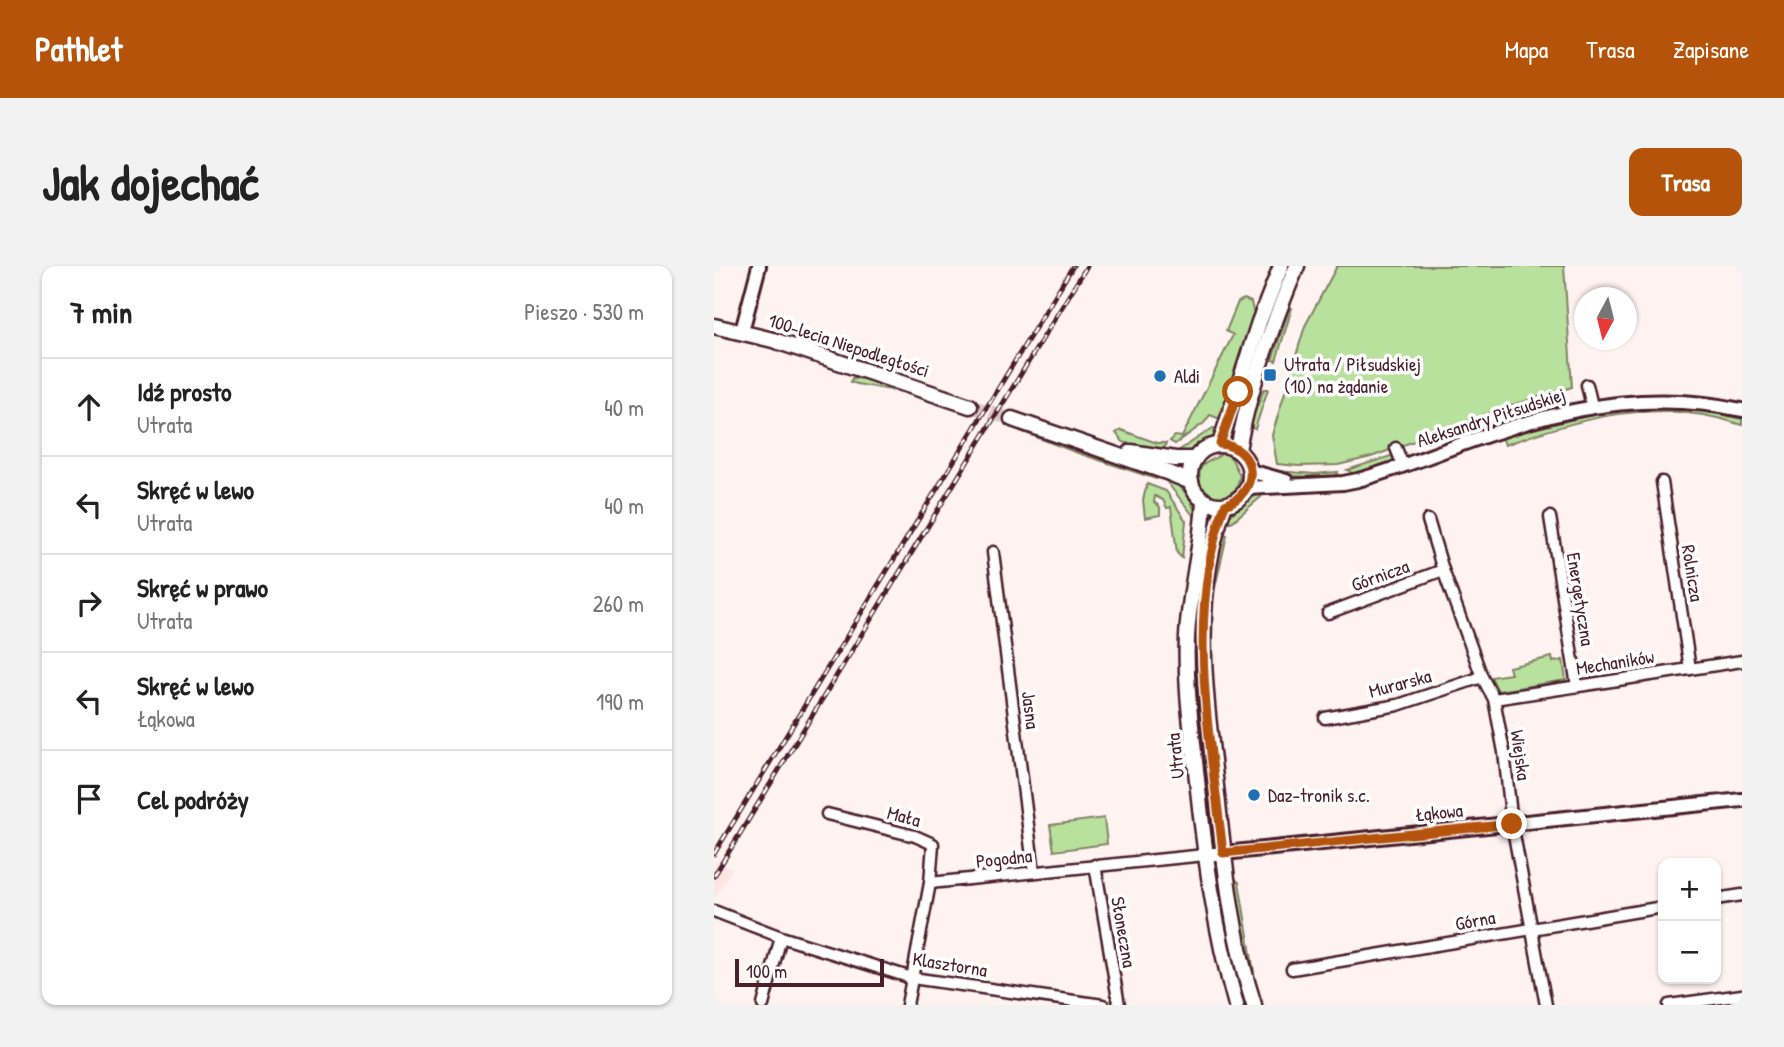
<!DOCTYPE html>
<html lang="pl">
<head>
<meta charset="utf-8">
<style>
  :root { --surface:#fff; --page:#f2f2f2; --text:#222; --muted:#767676; --line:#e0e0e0; --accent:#b45309 }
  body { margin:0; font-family:"Patrick Hand",sans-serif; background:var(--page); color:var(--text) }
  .controls { position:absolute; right:21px; bottom:21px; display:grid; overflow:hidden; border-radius:14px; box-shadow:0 2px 5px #0004 }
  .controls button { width:63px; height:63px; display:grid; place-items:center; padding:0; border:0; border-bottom:2px solid var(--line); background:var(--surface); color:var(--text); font:35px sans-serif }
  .compass { position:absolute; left:860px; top:21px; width:63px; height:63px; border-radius:50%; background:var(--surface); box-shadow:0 2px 5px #0004; rotate:187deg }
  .scale { position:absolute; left:21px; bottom:18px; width:149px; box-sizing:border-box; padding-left:7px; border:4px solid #4a1f2b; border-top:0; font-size:19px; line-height:24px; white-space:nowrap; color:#4a1f2b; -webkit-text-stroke:5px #fff; paint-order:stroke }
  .stop { position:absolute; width:21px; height:21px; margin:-16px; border:5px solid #b45309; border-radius:50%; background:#fff }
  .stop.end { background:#b45309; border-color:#fff; box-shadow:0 2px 7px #0008 }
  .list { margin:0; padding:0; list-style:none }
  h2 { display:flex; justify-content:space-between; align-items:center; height:91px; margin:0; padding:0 28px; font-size:30px }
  h2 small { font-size:23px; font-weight:400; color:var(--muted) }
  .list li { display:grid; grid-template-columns:46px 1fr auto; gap:21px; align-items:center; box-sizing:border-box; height:98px; padding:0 28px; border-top:2px solid var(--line) }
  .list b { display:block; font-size:26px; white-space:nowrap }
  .list p { margin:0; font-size:23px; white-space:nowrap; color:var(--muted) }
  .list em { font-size:23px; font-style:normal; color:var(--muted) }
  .icon { flex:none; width:38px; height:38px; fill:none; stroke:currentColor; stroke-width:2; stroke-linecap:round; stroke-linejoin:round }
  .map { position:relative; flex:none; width:1028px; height:739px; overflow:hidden; border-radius:14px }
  header { display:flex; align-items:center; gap:42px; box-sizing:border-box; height:98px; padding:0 35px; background:var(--accent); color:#fff }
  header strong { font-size:33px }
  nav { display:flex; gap:38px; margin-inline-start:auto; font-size:24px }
  .intro { display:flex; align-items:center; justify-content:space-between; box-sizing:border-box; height:168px; padding:0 42px }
  h1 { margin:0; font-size:49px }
  .button { padding:18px 32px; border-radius:14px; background:var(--accent); color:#fff; font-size:24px; font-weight:700 }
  main { display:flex; gap:42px; padding:0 42px }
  aside { flex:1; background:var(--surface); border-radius:14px; box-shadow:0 2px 5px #0004 }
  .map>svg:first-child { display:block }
  .built { fill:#ffe4e2 }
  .green { fill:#b8e19d; stroke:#818064; stroke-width:2 }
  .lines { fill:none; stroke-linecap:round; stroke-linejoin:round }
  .secondary-tunnel { stroke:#dbc9ca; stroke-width:14; stroke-dasharray:14 7; stroke-linecap:butt }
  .minor-casing { stroke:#4a1f2b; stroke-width:15 }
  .tertiary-casing { stroke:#4a1f2b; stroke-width:18 }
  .secondary-casing { stroke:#4a1f2b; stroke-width:19 }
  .minor { stroke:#fff; stroke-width:10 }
  .tertiary { stroke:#fff; stroke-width:12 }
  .secondary { stroke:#fff; stroke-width:14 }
  .rail-casing { stroke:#4a1f2b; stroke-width:5 }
  .rail { stroke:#fff; stroke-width:2.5; stroke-dasharray:8; stroke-linecap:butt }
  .route { stroke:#b45309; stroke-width:9 }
  .poi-dot { fill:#1f6fb2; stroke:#fff; stroke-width:2.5 }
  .labels { text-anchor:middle; stroke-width:7; stroke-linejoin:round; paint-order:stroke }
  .street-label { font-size:19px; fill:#4a1f2b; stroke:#fff }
  .poi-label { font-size:19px; fill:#4a1f2b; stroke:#fff; text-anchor:start }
</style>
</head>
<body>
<header>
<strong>Pathlet</strong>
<nav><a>Mapa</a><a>Trasa</a><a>Zapisane</a></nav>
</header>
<div class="intro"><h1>Jak dojechać</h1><a class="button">Trasa</a></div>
<main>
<aside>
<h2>7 min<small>Pieszo · 530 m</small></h2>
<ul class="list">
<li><svg class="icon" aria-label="ahead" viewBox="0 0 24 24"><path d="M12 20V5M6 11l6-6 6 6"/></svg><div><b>Idź prosto</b><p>Utrata</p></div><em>40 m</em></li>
<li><svg class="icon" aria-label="left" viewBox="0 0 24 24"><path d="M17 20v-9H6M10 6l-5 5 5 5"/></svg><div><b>Skręć w lewo</b><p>Utrata</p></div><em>40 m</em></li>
<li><svg class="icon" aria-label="right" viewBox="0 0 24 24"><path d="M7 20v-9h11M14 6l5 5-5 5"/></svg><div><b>Skręć w prawo</b><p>Utrata</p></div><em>260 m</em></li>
<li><svg class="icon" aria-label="left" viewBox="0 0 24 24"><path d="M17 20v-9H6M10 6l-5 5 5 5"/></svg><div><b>Skręć w lewo</b><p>Łąkowa</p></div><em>190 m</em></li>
<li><svg class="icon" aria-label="arrive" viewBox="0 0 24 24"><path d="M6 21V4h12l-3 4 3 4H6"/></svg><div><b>Cel podróży</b></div></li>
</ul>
</aside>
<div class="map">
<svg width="1028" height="739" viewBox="0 0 1028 739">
  <rect width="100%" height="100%" fill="#fff3f2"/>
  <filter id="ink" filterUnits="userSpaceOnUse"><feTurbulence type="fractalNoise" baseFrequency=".0143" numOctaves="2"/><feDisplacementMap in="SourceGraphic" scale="14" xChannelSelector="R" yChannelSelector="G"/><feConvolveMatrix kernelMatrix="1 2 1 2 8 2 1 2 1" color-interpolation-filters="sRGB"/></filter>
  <g filter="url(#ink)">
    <path class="built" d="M0,595L18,603L0,633Z"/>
    <g class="green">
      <path d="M623,0H850L858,121L795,140L657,191L624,199L584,200L563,198L558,169L591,60Z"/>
      <path d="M530,33L537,36L540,49L509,154L496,149L490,157L461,178L456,175L461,170L468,171L519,69L512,65L524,36Z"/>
      <path d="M576,41L578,42L562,95L558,94Z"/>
      <path d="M138,112L156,113L212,134L189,126L143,118L137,116Z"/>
      <path d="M550,123H554L541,163L535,161Z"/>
      <path d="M944,141L981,143L1028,153V159C944,131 871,150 791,179L788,171L881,148Z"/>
      <path d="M296,159L322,167L365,186L443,209L442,213L361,186L296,161Z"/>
      <path d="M499,162L507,164C496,177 475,188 458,189Z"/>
      <path d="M407,164L443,177H452L448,187L409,176L402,167Z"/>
      <path d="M510,186L518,193L526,210L522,223L505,235L487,220C480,194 496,198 510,186Z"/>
      <path d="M680,189L678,197L642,209L633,204Z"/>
      <path d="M563,205L601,208L624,206L623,209L613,212L561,209Z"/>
      <path d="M452,212C469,220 480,234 482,253L452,215Z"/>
      <path d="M433,218L452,225L472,255L468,292L463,287L457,241L453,242L449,234L441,230L440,236L446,241V249L431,252L429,234Z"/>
      <path d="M549,226L547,231L519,255L510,258C515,248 538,230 549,226Z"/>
      <path d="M509,268L513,269L501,322L499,320Z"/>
      <path d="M838,391L839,396L849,394L852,414L784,425L777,411L797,408L795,401Z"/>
      <path d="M390,552L393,578L340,585L336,559Z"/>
      <path d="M521,613L525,616L540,706L532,683Z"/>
    </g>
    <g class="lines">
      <path class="secondary-tunnel" d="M256,140L298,153"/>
      <g class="minor-casing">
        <g id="minor">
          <path d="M873,119L878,140"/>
          <path d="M682,182L689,200"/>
          <path d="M948,216L976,403"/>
          <path d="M836,251L863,420"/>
          <path d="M714,254L729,304L768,411L780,433L790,486L798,558L832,739"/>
          <path d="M279,286L320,606"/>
          <path d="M614,347L729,304"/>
          <path d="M780,433L1028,395"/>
          <path d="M611,452L684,439L768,411"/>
          <path d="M113,548L201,570L219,578L216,617"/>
          <path d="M381,599L405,739"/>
          <path d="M1002,633L1028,629"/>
          <path d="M0,645L67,671L198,712L389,739"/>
          <path d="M578,703L949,641"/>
          <path d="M49,739L67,671"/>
          <path d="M193,739L216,617L491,589"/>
          <path d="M955,739L1028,729"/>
        </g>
      </g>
      <g class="tertiary-casing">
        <g id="tertiary">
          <path d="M28,65L45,0"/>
          <path d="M536,205L572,215"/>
          <path d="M534,222L629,217L644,214C692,201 738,180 786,165C866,138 945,126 1028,144"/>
          <path d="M491,589L1028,534"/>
        </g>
      </g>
      <g class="secondary-casing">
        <g id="secondary">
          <path d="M0,60L59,74L256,140"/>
          <path d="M298,153L455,207L477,216"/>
          <path d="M506,178L545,56L567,0"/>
          <circle cx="506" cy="209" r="30"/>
          <path d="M524,184C535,121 558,59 583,0"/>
          <path d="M417,186L461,193H481"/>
          <path d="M490,235C488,281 475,325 473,371C471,416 477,460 482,504C490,583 500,662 522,739"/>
          <path d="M511,239C476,333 492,432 503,529C511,600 518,671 540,739"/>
        </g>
      </g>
      <use href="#minor" class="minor"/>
      <use href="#tertiary" class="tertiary"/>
      <use href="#secondary" class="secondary"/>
      <g class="rail-casing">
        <g id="rail">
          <path d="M0,588L359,0"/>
          <path d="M0,610L373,0"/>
        </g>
      </g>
      <use href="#rail" class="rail"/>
    </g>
  </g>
  <g class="lines" filter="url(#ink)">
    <path class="route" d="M524,126L506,178C545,182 546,227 511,239C470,350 497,473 509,587L798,558"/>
  </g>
  <g class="poi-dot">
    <rect x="549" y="102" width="14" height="14" rx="3.5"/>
    <circle cx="446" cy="110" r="7"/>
    <circle cx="540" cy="529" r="7"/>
  </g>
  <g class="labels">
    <g class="street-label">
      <text transform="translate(135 79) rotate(18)" y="7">100-lecia Niepodległości</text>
      <text transform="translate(777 151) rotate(-18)" y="7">Aleksandry Piłsudskiej</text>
      <text transform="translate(979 307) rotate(81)" y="7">Rolnicza</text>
      <text transform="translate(666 309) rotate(-20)" y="7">Górnicza</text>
      <text transform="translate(867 333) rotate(81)" y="7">Energetyczna</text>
      <text transform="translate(901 396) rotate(-9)" y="7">Mechaników</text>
      <text transform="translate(686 417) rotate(-15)" y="7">Murarska</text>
      <text transform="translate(317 444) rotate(83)" y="7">Jasna</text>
      <text transform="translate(807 489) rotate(82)" y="7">Wiejska</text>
      <text transform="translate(461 490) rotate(-96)" y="7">Utrata</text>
      <text transform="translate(725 546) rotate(-6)" y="7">Łąkowa</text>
      <text transform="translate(190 550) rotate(15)" y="7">Mała</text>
      <text transform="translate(290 592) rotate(-6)" y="7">Pogodna</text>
      <text transform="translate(761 654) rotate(-10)" y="7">Górna</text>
      <text transform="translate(410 666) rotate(80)" y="7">Słoneczna</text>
      <text transform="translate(236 698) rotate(9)" y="7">Klasztorna</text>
    </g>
    <g class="poi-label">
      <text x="570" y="105">Utrata / Piłsudskiej<tspan x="570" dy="22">(10) na żądanie</tspan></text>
      <text x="460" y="117">Aldi</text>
      <text x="554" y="536">Daz-tronik s.c.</text>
    </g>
  </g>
</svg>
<div class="controls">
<button>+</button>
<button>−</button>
</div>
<svg class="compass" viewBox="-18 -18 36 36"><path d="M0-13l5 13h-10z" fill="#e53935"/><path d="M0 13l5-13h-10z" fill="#767676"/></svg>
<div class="scale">100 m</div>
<div class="stop" style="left:524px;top:126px"></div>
<div class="stop end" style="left:798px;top:558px"></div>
</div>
</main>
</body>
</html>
